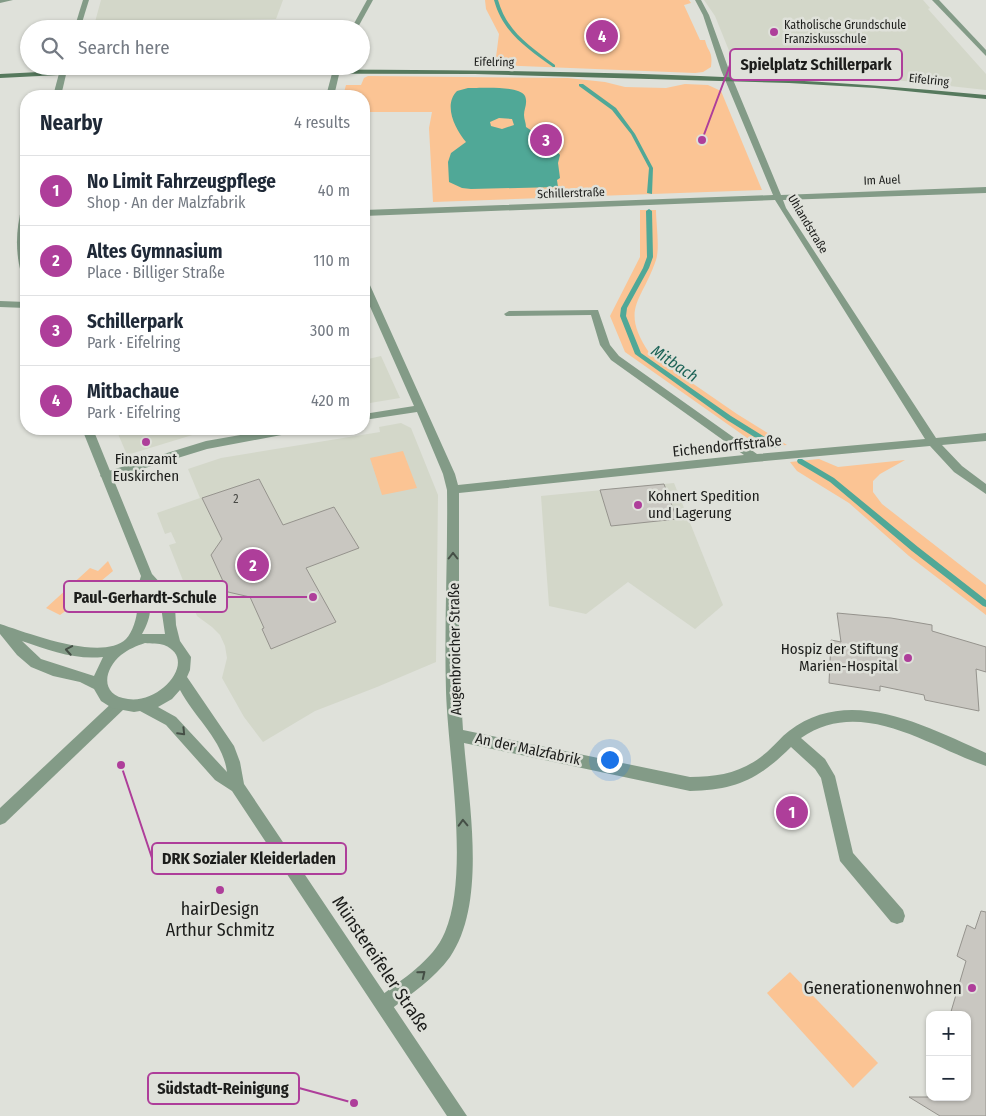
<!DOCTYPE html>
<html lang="en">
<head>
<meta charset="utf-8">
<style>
  :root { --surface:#fff; --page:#f6f6f7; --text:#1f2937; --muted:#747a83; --line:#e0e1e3; --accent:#ae3e9a }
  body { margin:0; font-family:"Fira Sans Condensed",sans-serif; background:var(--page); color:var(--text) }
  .controls { position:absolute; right:15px; bottom:15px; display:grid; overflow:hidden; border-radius:10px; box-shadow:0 1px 4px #0004 }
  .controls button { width:45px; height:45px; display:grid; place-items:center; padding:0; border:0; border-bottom:1px solid var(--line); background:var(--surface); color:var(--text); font:25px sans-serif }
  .you { position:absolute; left:609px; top:759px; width:18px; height:18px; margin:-12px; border:4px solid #fff; border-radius:50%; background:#1a73e8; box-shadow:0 0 0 8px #1a73e833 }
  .badge { display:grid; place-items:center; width:32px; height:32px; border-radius:50%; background:var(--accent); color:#fff; font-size:16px; font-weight:700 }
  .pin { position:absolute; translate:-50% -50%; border:2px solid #fff; box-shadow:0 1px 5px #0006 }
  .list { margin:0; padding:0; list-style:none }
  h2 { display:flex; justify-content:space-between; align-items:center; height:65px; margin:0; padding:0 20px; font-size:21px }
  h2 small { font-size:16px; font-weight:400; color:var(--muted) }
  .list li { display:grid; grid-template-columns:32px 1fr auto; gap:15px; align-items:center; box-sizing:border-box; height:70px; padding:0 20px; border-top:1px solid var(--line) }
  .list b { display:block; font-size:19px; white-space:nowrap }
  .list p { margin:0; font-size:16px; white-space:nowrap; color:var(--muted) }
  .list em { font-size:16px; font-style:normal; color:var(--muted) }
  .icon { flex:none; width:28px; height:28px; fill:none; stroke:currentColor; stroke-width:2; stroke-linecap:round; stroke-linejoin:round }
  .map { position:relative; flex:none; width:986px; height:1116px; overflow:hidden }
  .search { position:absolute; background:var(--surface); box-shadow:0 1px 4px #0004; left:20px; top:20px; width:350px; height:55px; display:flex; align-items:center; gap:12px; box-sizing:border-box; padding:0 18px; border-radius:28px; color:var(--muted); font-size:19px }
  .panel { position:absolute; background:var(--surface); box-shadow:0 1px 4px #0004; left:20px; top:90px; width:350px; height:345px; border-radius:20px }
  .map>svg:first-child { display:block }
  .built { fill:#d3d7c9 }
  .green { fill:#fbc494 }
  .water { fill:#50a897; fill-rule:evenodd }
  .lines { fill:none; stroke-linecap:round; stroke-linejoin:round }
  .stream { fill:#50a897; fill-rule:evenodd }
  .building { fill:#c9c7c1; stroke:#95938d }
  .minor { fill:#839b87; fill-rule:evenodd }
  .tertiary { fill:#839b87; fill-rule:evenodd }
  .secondary { fill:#56795d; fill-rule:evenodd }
  .oneway { stroke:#454f46 }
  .poi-dot { fill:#ae3e9a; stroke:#dfe1da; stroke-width:2 }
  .labels { text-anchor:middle; stroke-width:5; stroke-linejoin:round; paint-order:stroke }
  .far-poi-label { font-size:12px; fill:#1c1d1b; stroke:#dfe1da; text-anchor:start }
  .far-street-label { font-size:12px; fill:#1c1d1b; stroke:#dfe1da }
  .number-label { font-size:12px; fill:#474844 }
  .street-label { font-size:15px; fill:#1c1d1b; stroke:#dfe1da }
  .poi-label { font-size:15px; fill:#1c1d1b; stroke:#dfe1da }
  .water-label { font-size:16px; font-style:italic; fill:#1e6458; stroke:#dfe1da }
  .near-poi-label { font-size:18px; fill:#1c1d1b; stroke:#dfe1da }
  .near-street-label { font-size:18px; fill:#1c1d1b; stroke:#dfe1da }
  .leader { fill:none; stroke:#ae3e9a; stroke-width:2 }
  .callout-dot { fill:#ae3e9a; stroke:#dfe1da; stroke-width:2 }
  .callout { fill:#dfe1da; stroke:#ae3e9a; stroke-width:2 }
  .callout-label { font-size:16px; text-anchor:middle; font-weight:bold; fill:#1c1d1b }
</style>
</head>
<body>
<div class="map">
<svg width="986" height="1116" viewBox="0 0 986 1116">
  <rect width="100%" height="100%" fill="#dfe1da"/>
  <g class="built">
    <path d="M101,0H283L276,19L95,22Z"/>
    <path d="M704,0H923L930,8L928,9L986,74V90L822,72H742L736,68L715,16Z"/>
    <path d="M381,356L400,398L364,404V360Z"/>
    <path d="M401,423L411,428L438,495L436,662L377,687L315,711L263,742L244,717L222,678L227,658L225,646L220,635L212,627L197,616L169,545L176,543L171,532L165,534L157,513L200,498L188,469L221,458L380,432L379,427Z"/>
    <path d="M116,429H212L127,455Z"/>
    <path d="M674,483L723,605L695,629L628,582L586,614L549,606L541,496Z"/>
  </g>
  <g class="green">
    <path d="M485,0H689L691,3L684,5L700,40H705C708,53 713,50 711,67L703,72L695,73L495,65L499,34L486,9Z"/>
    <path d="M368,76L568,78L605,82L625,87L666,88L685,84L708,85L721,91L762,190L433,202L429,128L432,112H364V96H343L346,85H361L364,78Z"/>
    <path d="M640,210H656C656,223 660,248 656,260C642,302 619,308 650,354L737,414L787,445L760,447L625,352L610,316L640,257Z"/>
    <path d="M403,451L417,488L382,495L370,458Z"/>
    <path d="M819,459L838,467L905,460L880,474L873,481V492L882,504L986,585V615L909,556L849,503L797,471L790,462Z"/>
    <path d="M108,561L113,571L76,602L72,600L66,604L71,607L60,615L46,608L90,568L98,571Z"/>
    <path d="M790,972L878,1063L853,1088L767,993Z"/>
  </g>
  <path class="water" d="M468,88C480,88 519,85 525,96C528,104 524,108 524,115C524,119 526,123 526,127L550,143L560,155L558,163L560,178L557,180L558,187L471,189L462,188L449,182L448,162L451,153L466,142C455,129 443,105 457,91ZM499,118L512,119L514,125L502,129L491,126L490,122Z"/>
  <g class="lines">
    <g class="stream">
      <path d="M494,0H498C507,32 530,46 555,65V67H553C527,48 503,33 494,0Z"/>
      <path d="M579,84H583L616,108L635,134L653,168L652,194L647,193L649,168L631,134L612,110L579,86Z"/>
      <path d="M649,209L652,211L653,257L649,268L627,308L626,316L641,353L731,416L776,444L777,446L776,448H772L727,420L635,354L620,316L621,308L643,268L647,257L646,211Z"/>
      <path d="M798,459H802L834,478L918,547L986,600V607L983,606L912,551L830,482L798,463L797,461Z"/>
    </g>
  </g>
  <g class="building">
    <path d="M259,479L283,525L334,507L359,548L306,568L336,622L271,649L262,629L264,628L250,597L228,592L211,555L222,539L202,498Z"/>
    <path d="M664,484L677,519L611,526L600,490Z"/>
    <path d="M837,613L891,618L932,625V631L986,647V672L976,669L979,711L925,700L924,695L880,686V691L829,683L831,640L841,642Z"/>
    <path d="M981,911L986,912V1116H940L909,1097H967V1015H950L966,961L957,956L967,925L975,929Z"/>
  </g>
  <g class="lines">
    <g class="minor">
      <path d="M0,0H13L0,3Z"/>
      <path d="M367,0H373L357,29H351Z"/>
      <path d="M695,0H701L709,15L729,70L781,195L986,187V193L783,200L786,208L936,438L986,433V441L942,445L962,466L986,484V494L954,472L930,446L755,462L459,493V666L463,730L690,777C720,777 744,772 767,752C775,745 781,737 789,731C850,684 927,727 986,753V766C928,746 861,696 801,738L825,759L835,776L853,853L903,910L905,916L903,922L897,924L891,922L840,861L821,778L815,769L791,747C759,779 736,790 690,791L464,743C469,804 487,903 450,957C434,979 411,994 390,1010L384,1013L378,1010L375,1004L378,998C402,979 433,961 445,932C470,873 448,757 446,691C444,624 448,557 447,490L443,474L417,412L364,420V414L414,406L364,293V280L369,283L455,474L458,485L744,455L611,360L600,345L591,315L506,316L504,314L509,311L598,310L610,345L619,356L757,454L925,439L775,200L364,216V210L773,195L721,70L703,15Z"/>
      <path d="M932,0H939L986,50V56Z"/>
      <path d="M334,66H341L334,96H326Z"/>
      <path d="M0,301L26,302V308L0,307Z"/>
      <path d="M274,429H298L292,433L207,449L106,480L100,476L102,473L206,441Z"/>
      <path d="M120,698L125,700L127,704L125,708L5,823L0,825V808L115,700Z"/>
    </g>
    <g class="tertiary">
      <path d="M83,0H89L80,29H74Z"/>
      <path d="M61,66H68L61,96H53Z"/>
      <path d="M26,203V276L21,273C15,250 16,229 22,206Z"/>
      <path d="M82,429H93L152,574L164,587L175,607L176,625L180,641L191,657L190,670L187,677L234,746L240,762L244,784L467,1116H447L232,791L215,780L166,725L140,711L134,712L112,708L101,701L94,689L80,682L53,676L31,667L17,655L0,634V624C28,633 102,662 126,639C133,632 138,615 137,606C137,602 135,599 136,595C137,589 139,582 141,576ZM150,589L161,607L165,634H142C147,625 151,615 150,605C150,599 149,595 150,589ZM22,641C49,650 74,660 103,657L94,676L41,659ZM145,643C151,644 159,643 164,645C199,659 161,704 128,699C100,696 103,670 121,655C129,649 136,646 145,643ZM180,690C194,717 223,740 227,772L176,717L158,707L172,699Z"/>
    </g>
    <path class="secondary" d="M99,69C395,70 691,66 986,95V99L875,88L789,83L475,74L99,73L0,78V74Z"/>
  </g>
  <defs><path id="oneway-chevron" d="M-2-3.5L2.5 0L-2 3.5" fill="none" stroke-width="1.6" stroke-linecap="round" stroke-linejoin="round" transform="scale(1.25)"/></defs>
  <g class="oneway">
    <use href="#oneway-chevron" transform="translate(453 556) rotate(-90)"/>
    <use href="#oneway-chevron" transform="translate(69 650) rotate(-170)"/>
    <use href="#oneway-chevron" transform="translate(182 732) rotate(46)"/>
    <use href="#oneway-chevron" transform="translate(463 823) rotate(-92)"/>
    <use href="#oneway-chevron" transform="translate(422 974) rotate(-39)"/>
  </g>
  <g class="poi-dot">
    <circle cx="774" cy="32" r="5"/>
    <circle cx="146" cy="442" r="5"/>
    <circle cx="638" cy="505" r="5"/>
    <circle cx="908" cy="658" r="5"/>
    <circle cx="220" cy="890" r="5"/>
    <circle cx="972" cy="988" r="5"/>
  </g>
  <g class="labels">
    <g class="far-poi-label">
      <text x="784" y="29">Katholische Grundschule<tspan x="784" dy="14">Franziskusschule</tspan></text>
    </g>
    <g class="far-street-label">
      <text transform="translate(494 62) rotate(1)" y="4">Eifelring</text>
      <text transform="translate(929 80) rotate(6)" y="4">Eifelring</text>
      <text transform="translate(882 180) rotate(-2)" y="4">Im Auel</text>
      <text transform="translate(571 193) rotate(-2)" y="4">Schillerstraße</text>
      <text transform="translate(808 224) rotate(59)" y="4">Uhlandstraße</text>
    </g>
    <g class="number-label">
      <text x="236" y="503">2</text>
    </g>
    <g class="street-label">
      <text transform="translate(727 446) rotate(-6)" y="5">Eichendorffstraße</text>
      <text transform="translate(455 649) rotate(-91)" y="5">Augenbroicher Straße</text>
      <text transform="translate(528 749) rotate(12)" y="5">An der Malzfabrik</text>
    </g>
    <g class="poi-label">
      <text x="146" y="464">Finanzamt<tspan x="146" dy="17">Euskirchen</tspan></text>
      <text x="648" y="501" text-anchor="start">Kohnert Spedition<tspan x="648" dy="17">und Lagerung</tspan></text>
      <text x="898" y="654" text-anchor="end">Hospiz der Stiftung<tspan x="898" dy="17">Marien-Hospital</tspan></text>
    </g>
    <g class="water-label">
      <text transform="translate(675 363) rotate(34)" y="6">Mitbach</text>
    </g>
    <g class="near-poi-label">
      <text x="220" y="915">hairDesign<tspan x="220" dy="21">Arthur Schmitz</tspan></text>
      <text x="962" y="994" text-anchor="end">Generationenwohnen</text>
    </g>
    <g class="near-street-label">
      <text transform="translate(381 964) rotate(56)" y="6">Münstereifeler Straße</text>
    </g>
  </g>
  <path class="leader" d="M702 140L730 65M313 597L227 597M121 765L152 858M354 1103L299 1088"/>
  <g class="callout-dot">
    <circle cx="702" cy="140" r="5"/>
    <circle cx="313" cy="597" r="5"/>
    <circle cx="121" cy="765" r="5"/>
    <circle cx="354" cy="1103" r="5"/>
  </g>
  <g class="callout">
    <rect x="730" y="49" width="172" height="31" rx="5"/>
    <rect x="64" y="581" width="163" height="31" rx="5"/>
    <rect x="152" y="843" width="194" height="31" rx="5"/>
    <rect x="148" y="1073" width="151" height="31" rx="5"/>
  </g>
  <g class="callout-label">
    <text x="816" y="70">Spielplatz Schillerpark</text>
    <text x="145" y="603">Paul-Gerhardt-Schule</text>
    <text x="249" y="864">DRK Sozialer Kleiderladen</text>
    <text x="223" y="1094">Südstadt-Reinigung</text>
  </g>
</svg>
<div class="controls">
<button>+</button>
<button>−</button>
</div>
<div class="you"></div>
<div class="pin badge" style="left:792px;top:812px">1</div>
<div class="pin badge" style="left:253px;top:565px">2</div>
<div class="pin badge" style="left:546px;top:140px">3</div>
<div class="pin badge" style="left:602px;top:36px">4</div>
<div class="search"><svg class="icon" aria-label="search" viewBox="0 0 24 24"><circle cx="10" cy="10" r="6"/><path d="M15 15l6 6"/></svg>Search here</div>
<section class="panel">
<h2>Nearby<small>4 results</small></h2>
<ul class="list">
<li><span class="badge">1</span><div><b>No Limit Fahrzeugpflege</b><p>Shop · An der Malzfabrik</p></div><em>40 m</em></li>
<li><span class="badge">2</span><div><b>Altes Gymnasium</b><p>Place · Billiger Straße</p></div><em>110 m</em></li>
<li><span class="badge">3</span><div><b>Schillerpark</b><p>Park · Eifelring</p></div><em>300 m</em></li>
<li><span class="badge">4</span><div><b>Mitbachaue</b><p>Park · Eifelring</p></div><em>420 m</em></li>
</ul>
</section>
</div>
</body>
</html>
